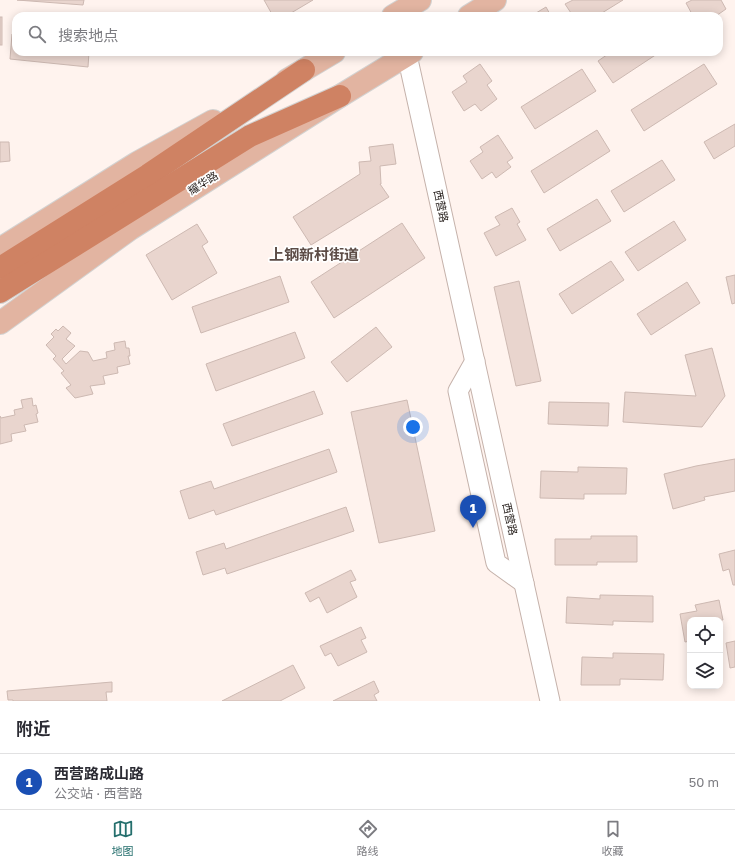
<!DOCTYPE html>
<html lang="zh">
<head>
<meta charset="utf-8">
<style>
  :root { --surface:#fff; --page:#f2f2f3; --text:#2b2b33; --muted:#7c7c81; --line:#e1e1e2; --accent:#256f6d }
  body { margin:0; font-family:"Golos Text","Noto Sans SC",sans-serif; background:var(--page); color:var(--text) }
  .controls { position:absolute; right:12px; bottom:12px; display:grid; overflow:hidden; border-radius:8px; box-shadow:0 2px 10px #0003 }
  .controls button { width:36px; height:36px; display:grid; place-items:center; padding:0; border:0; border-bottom:1px solid var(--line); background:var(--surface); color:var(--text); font:20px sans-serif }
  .you { position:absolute; left:413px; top:427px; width:14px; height:14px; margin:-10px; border:3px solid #fff; border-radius:50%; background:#1a73e8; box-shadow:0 0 0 6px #1a73e833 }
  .badge { display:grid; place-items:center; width:26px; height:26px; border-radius:50%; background:var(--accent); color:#fff; font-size:13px; font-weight:700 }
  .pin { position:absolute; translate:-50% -33px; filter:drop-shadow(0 1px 2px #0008) }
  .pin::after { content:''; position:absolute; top:21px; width:14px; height:12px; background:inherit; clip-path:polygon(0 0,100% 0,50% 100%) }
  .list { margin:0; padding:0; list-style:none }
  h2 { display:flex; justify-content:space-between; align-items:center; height:52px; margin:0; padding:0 16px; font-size:17px }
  h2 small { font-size:13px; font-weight:400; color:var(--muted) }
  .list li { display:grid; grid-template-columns:26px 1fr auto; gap:12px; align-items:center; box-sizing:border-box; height:56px; padding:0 16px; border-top:1px solid var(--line) }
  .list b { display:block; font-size:15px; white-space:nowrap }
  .list p { margin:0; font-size:13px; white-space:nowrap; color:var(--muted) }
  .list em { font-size:13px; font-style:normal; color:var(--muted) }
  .icon { flex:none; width:22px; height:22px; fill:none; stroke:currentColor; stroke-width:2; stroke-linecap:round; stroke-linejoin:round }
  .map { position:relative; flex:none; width:735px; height:701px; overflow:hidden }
  .search { position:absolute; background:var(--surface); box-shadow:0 2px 10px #0003; left:12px; right:12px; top:12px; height:44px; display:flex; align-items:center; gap:10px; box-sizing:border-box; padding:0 14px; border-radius:12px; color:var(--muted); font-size:15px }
  .sheet { height:108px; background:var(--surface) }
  nav { display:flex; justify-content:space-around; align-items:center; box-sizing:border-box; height:56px; border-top:1px solid var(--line); background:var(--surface); font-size:11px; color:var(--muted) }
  nav a { display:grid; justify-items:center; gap:2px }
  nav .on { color:var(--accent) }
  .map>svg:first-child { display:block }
  .building { fill:#e9d5ce; stroke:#cdb9b2 }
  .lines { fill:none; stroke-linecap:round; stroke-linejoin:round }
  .minor-casing { stroke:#c5b2ab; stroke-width:21 }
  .major-casing { stroke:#d3d2d1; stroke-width:24 }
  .highway-casing { stroke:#d3d2d1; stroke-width:24 }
  .minor { stroke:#fff; stroke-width:19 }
  .major { stroke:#e2b4a1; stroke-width:22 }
  .highway { stroke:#cf8263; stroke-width:22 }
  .labels { text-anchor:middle; stroke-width:3.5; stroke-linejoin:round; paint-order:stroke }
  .street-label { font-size:11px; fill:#251e1b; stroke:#fff }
  .district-label { font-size:15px; font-weight:bold; fill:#5c4c46; stroke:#fff }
</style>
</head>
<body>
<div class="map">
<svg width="735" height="701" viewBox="0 0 735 701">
  <rect width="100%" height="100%" fill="#fff3ee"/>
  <g class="building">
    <path d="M17,0H84L83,5Z"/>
    <path d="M264,0H313L286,16H273Z"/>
    <path d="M573,0H623L597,16H573L565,4Z"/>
    <path d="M692,0H721L726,9L716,16H693L686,3Z"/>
    <path d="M546,7L551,16H531Z"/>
    <rect x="0" y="17" width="2" height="28"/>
    <path d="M12,34H16V52H89L88,67L10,59Z"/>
    <path d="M611,52H660L613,83L598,61Z"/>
    <path d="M480,64L492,81L487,85L497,99L481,111L475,104L464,111L452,92L467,82L463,76Z"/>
    <path d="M704,64L717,84L644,131L631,110Z"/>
    <path d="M582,69L596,91L535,129L521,107Z"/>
    <path d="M735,124V146L714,159L704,142Z"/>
    <path d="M597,130L610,151L544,193L531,171Z"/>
    <path d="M498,135L513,158L507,162L511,167L496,178L492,172L482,179L470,161L483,152L480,147Z"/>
    <path d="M0,142H9L10,161L0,162Z"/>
    <path d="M393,144L396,164L380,166L381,184H380L389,197L311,245L293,217L360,174L359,162L371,161L369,147Z"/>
    <path d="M662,160L675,180L624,212L611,191Z"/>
    <path d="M597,199L611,221L560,251L547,229Z"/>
    <path d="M512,208L520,222L517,224L526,240L496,256L484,233L500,225L495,217Z"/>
    <path d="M674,221L686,240L638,271L625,252Z"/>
    <path d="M402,223L425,258L334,318L311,282Z"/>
    <path d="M197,224L208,242L202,246L217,273L172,300L146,255Z"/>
    <path d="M611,261L624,280L572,314L559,294Z"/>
    <path d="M735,275V303L732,304L726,277Z"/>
    <path d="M280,276L289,302L201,333L192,307Z"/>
    <path d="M519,281L541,381L516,386L494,287Z"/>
    <path d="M687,282L700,303L651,335L637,314Z"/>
    <path d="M63,326L71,333L66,339L75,346L62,359L66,364L80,351L88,352L93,361L107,358L106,352L115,350L114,343L125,341L126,348H129L130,356H128L130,364L117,367L118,373L103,376L105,384L90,386L93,394L75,398L66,388L71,385L61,373L64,371L53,359L56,356L46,345L54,337L51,334L56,329L58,331Z"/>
    <path d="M376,327L392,347L347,382L331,362Z"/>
    <path d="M295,332L305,358L216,391L206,364Z"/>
    <path d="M712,348L725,396L702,427L623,422L625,392L696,396L685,355Z"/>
    <path d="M314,391L323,414L232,446L223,424Z"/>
    <path d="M32,398L33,406L36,405L38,413L36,414L38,422L24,425L26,431L11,434L12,441L0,444V416L1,418L15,415L14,410L23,408L21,400Z"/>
    <path d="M407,400L435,531L379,543L351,412Z"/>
    <path d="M549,402L609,403L608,426L548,424Z"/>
    <path d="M329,449L337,472L216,515L214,510L189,519L180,491L211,481L214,489Z"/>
    <path d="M735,459V491L704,497L705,500L673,509L664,474L696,466Z"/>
    <path d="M578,467L627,468L626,494H584V499L540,498L541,471L578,472Z"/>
    <path d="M346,507L354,531L227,574L225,568L203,575L196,552L224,543L226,549Z"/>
    <path d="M591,536H637V562H597V565H555V539H591Z"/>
    <path d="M735,550V585H733L729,569L723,571L719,554Z"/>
    <path d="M351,570L356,580L350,582L357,597L327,613L319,597L310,602L305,593Z"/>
    <path d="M600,595L653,596V622L613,621V625L566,623L567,597L600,599Z"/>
    <path d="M719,600L723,620H690V641L685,642L680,614L697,611L695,605Z"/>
    <path d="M361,627L366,638L361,640L367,652L338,666L331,653L325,656L320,646Z"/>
    <path d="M735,641V667L730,668L726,643Z"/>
    <path d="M613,653L664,654L663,680L620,679V685H581L582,657L613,658Z"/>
    <path d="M293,665L305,688L280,701H222Z"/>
    <path d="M374,681L379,692L374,695L377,701H333Z"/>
    <path d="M112,682V692H106L107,701H13V700H8L7,691Z"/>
  </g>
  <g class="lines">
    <g class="minor-casing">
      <g id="minor">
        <path d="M404,52L407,55L550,701"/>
        <path d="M475,361L458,391L496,563L524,583"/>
      </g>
    </g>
    <g class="major-casing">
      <g id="major">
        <path d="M393,16L420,0"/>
        <path d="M469,16L495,0"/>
        <path d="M287,80L334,52"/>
        <path d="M0,249L137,163L213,121"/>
        <path d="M0,323L130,229L340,96L412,52"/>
      </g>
    </g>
    <g class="highway-casing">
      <g id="highway">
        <path d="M0,268L148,175L304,70"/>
        <path d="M0,292L250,136L340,96"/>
      </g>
    </g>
    <use href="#minor" class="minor"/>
    <use href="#major" class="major"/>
    <use href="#highway" class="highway"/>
  </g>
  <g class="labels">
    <g class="street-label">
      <text transform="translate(203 183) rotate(-32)" y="4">耀华路</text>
      <text transform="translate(441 206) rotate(78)" y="4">西营路</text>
      <text transform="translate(510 519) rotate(77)" y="4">西营路</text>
    </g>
    <g class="district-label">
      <text x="314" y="260">上钢新村街道</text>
    </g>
  </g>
</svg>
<div class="controls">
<button><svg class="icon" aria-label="locate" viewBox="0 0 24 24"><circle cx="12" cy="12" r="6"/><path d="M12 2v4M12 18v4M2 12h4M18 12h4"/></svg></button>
<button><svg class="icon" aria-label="layers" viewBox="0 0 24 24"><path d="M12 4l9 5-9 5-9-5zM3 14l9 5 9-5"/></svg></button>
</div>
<div class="you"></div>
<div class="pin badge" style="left:473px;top:528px;background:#1a4fb4">1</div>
<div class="search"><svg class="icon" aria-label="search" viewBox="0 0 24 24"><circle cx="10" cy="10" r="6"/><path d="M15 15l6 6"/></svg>搜索地点</div>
</div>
<section class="sheet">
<h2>附近<small></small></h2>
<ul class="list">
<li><span class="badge" style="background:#1a4fb4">1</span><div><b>西营路成山路</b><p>公交站 · 西营路</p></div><em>50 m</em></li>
</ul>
</section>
<nav>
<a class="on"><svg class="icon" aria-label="map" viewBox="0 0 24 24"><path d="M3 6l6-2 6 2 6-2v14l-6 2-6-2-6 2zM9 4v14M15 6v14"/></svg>地图</a>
<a><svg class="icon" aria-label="directions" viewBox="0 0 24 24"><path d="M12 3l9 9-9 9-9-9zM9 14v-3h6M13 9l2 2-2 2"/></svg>路线</a>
<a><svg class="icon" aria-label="saved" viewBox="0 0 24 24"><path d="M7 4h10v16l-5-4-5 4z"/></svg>收藏</a>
</nav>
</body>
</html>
